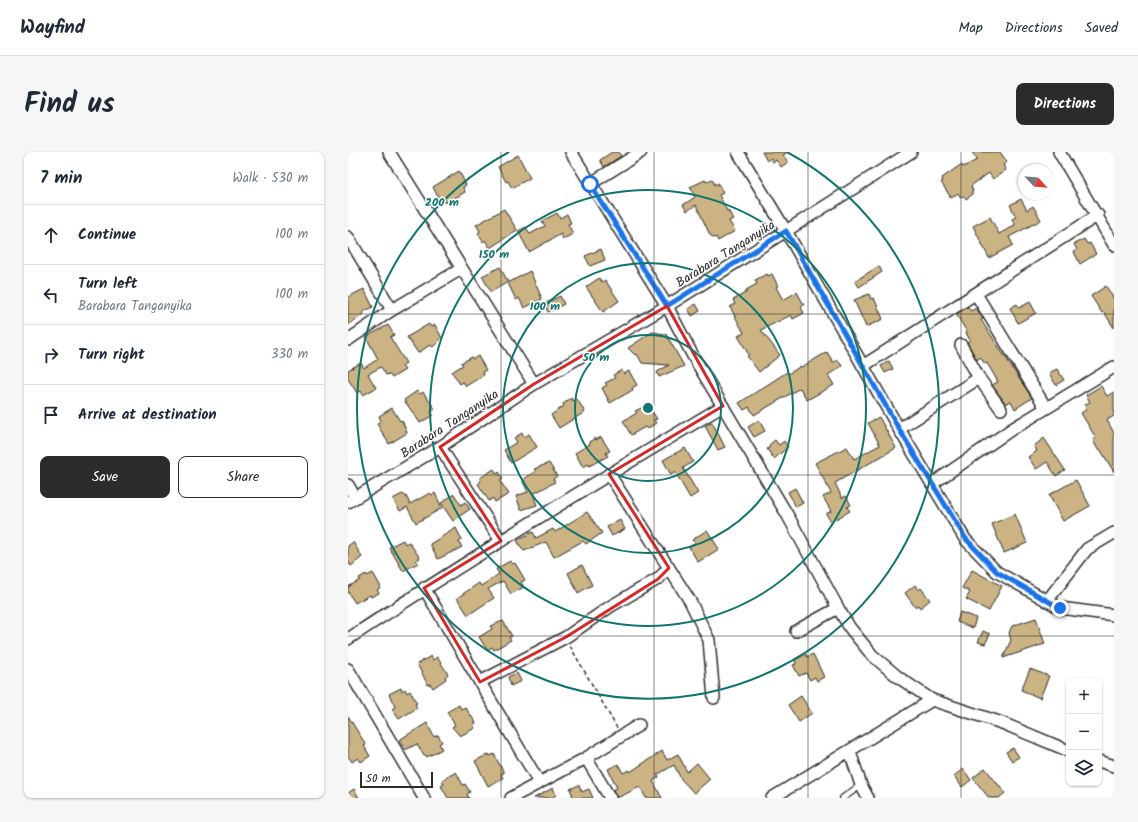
<!DOCTYPE html>
<html lang="en">
<head>
<meta charset="utf-8">
<style>
  :root { --surface:#fff; --page:#f6f6f7; --text:#1f2937; --muted:#747a83; --line:#e0e1e3; --accent:#2b2b2b }
  body { margin:0; font-family:Kalam,sans-serif; background:var(--page); color:var(--text) }
  .controls { position:absolute; right:12px; bottom:12px; display:grid; overflow:hidden; border-radius:8px; box-shadow:0 1px 3px #0004 }
  .controls button { width:36px; height:36px; display:grid; place-items:center; padding:0; border:0; border-bottom:1px solid var(--line); background:var(--surface); color:var(--text); font:20px sans-serif }
  .compass { position:absolute; left:670px; top:12px; width:36px; height:36px; border-radius:50%; background:var(--surface); box-shadow:0 1px 3px #0004; rotate:116deg }
  .scale { position:absolute; left:12px; bottom:10px; width:73px; box-sizing:border-box; padding-left:4px; border:2px solid #2b2b2b; border-top:0; font-size:11px; line-height:14px; white-space:nowrap; color:#2b2b2b; -webkit-text-stroke:3px #fff; paint-order:stroke }
  .stop { position:absolute; width:12px; height:12px; margin:-9px; border:3px solid #1a73e8; border-radius:50%; background:#fff }
  .stop.end { background:#1a73e8; border-color:#fff; box-shadow:0 1px 4px #0008 }
  .list { margin:0; padding:0; list-style:none }
  h2 { display:flex; justify-content:space-between; align-items:center; height:52px; margin:0; padding:0 16px; font-size:17px }
  h2 small { font-size:13px; font-weight:400; color:var(--muted) }
  .list li { display:grid; grid-template-columns:26px 1fr auto; gap:12px; align-items:center; box-sizing:border-box; height:60px; padding:0 16px; border-top:1px solid var(--line) }
  .list b { display:block; font-size:15px; white-space:nowrap }
  .list p { margin:0; font-size:13px; white-space:nowrap; color:var(--muted) }
  .list em { font-size:13px; font-style:normal; color:var(--muted) }
  .actions { display:flex; gap:8px; padding:12px 16px }
  .actions a { flex:1; padding:9px 0; border:1px solid var(--accent); border-radius:8px; text-align:center; font-size:14px; color:var(--accent) }
  .actions .main { background:var(--accent); color:#fff }
  .icon { flex:none; width:22px; height:22px; fill:none; stroke:currentColor; stroke-width:2; stroke-linecap:round; stroke-linejoin:round }
  .map { position:relative; flex:none; width:766px; height:646px; overflow:hidden; border-radius:8px }
  header { display:flex; align-items:center; gap:24px; box-sizing:border-box; height:56px; padding:0 20px; background:var(--surface); border-bottom:1px solid var(--line) }
  header strong { font-size:19px }
  nav { display:flex; gap:22px; margin-inline-start:auto; font-size:14px }
  .intro { display:flex; align-items:center; justify-content:space-between; box-sizing:border-box; height:96px; padding:0 24px }
  h1 { margin:0; font-size:28px }
  .button { padding:10px 18px; border-radius:8px; background:var(--accent); color:#fff; font-size:14px; font-weight:700 }
  main { display:flex; gap:24px; padding:0 24px }
  aside { flex:1; background:var(--surface); border-radius:8px; box-shadow:0 1px 3px #0004 }
  .map>svg:first-child { display:block }
  .building { fill:#cbb383; stroke:#2b2b2b }
  .lines { fill:none; stroke-linecap:round; stroke-linejoin:round }
  .lane-casing { stroke:#2b2b2b; stroke-width:8 }
  .street-casing { stroke:#2b2b2b; stroke-width:14 }
  .path { stroke:#2b2b2b; stroke-width:1.5; stroke-dasharray:4 3; stroke-linecap:butt }
  .lane { stroke:#fff; stroke-width:5.5 }
  .street { stroke:#fff; stroke-width:11 }
  .route { stroke:#1a73e8; stroke-width:5 }
  .marked { fill:none; stroke:#d62828; stroke-width:3; stroke-linejoin:round }
  .grid { fill:none; stroke:#2b2b2b; stroke-width:1; stroke-opacity:0.55 }
  .ring { fill:none; stroke:#0f766e; stroke-width:2 }
  .labels { text-anchor:middle; stroke-width:3; stroke-linejoin:round; paint-order:stroke }
  .street-label { font-size:13px; fill:#2b2b2b; stroke:#fff }
  .centre { fill:#0f766e; stroke:#fff; stroke-width:2 }
  .ring-label { font-size:12px; text-anchor:middle; font-weight:bold; fill:#0f766e; stroke:#fff; stroke-width:3; stroke-linejoin:round; paint-order:stroke }
</style>
</head>
<body>
<header>
<strong>Wayfind</strong>
<nav><a>Map</a><a>Directions</a><a>Saved</a></nav>
</header>
<div class="intro"><h1>Find us</h1><a class="button">Directions</a></div>
<main>
<aside>
<h2>7 min<small>Walk · 530 m</small></h2>
<ul class="list">
<li><svg class="icon" aria-label="ahead" viewBox="0 0 24 24"><path d="M12 20V5M6 11l6-6 6 6"/></svg><div><b>Continue</b></div><em>100 m</em></li>
<li><svg class="icon" aria-label="left" viewBox="0 0 24 24"><path d="M17 20v-9H6M10 6l-5 5 5 5"/></svg><div><b>Turn left</b><p>Barabara Tanganyika</p></div><em>100 m</em></li>
<li><svg class="icon" aria-label="right" viewBox="0 0 24 24"><path d="M7 20v-9h11M14 6l5 5-5 5"/></svg><div><b>Turn right</b></div><em>330 m</em></li>
<li><svg class="icon" aria-label="arrive" viewBox="0 0 24 24"><path d="M6 21V4h12l-3 4 3 4H6"/></svg><div><b>Arrive at destination</b></div></li>
</ul>
<div class="actions"><a class="main">Save</a><a>Share</a></div>
</aside>
<div class="map">
<svg width="766" height="646" viewBox="0 0 766 646">
  <rect width="100%" height="100%" fill="#fff"/>
  <filter id="ink" filterUnits="userSpaceOnUse"><feTurbulence type="fractalNoise" baseFrequency=".025" numOctaves="2"/><feDisplacementMap in="SourceGraphic" scale="8" xChannelSelector="R" yChannelSelector="G"/><feConvolveMatrix kernelMatrix="1 2 1 2 8 2 1 2 1" color-interpolation-filters="sRGB"/></filter>
  <g filter="url(#ink)">
    <g class="building">
      <path d="M264,0H271L273,4L256,15L252,8Z"/>
      <path d="M414,0H440L435,3L440,10L433,15L428,8L425,10L423,6L419,9Z"/>
      <path d="M624,0H652L659,10L655,13L658,18L645,27L641,21L628,30L623,34L625,39L623,40L625,42L618,47L616,44L613,46L610,41L603,46L593,30L595,29L594,26L611,14L614,13L615,15L629,8Z"/>
      <path d="M170,3L182,26L164,36L160,29L158,30L150,15Z"/>
      <path d="M111,19L118,33L115,35L117,40L99,51L98,49L93,51L85,35Z"/>
      <path d="M364,27L367,33L370,31L375,41L371,43L379,59L380,58L385,67L381,69L387,79L370,89L368,85L366,86L362,83L348,53L339,59L335,53L347,45L342,35L357,28L358,30Z"/>
      <path d="M673,47L679,58L685,54L693,68L661,85L665,93L641,106L625,74L642,65L651,82L667,73L664,67L668,65L662,53Z"/>
      <path d="M156,57L169,78L142,96L137,88L135,90L130,81L132,79L128,73Z"/>
      <path d="M209,61L212,66L219,62L223,71L220,72L225,82L215,87L213,82L181,100L170,79L178,75L182,82L197,74L194,69Z"/>
      <path d="M736,87L739,92L742,91L748,102L732,112L726,100L729,98L726,92Z"/>
      <path d="M253,97L257,108L242,114L237,104Z"/>
      <path d="M531,114L534,120L511,135L507,129Z"/>
      <path d="M152,115L160,130L143,140L134,124Z"/>
      <path d="M182,119L194,147L176,156L171,146L168,148L160,131Z"/>
      <path d="M419,122L420,124L424,122L430,134L428,135L435,148L449,140L456,153L453,155L456,161L445,167L443,163L413,178L432,203L411,220L399,204L401,203L390,184L396,181L382,155L387,152L385,148L399,140L398,138L409,132L407,128Z"/>
      <path d="M251,126L254,130L257,128L271,149L255,160L238,135Z"/>
      <path d="M758,134L766,147V176L756,160L754,161L743,144Z"/>
      <path d="M16,137L25,155L15,160L16,162L0,173V145Z"/>
      <path d="M521,142L523,147L526,146L535,167L518,175L506,148Z"/>
      <path d="M212,144L216,152L200,160L196,152Z"/>
      <path d="M682,150L688,161L670,171L662,156L669,152L671,156Z"/>
      <path d="M348,152L352,159L344,164L340,157Z"/>
      <path d="M620,155L623,159L628,156L635,167L633,168L684,246L667,257L663,249L658,252L644,233L650,230L639,211L637,212L632,205L629,208L619,190L622,188L618,181L619,180L608,162Z"/>
      <path d="M81,172L83,175L87,173L94,186L85,195L82,193L70,201L59,185Z"/>
      <path d="M40,173L46,183L42,185L58,211L54,214L57,218L44,226L41,222L38,223L33,215L20,222L28,236L15,243L13,239L9,241L0,227V218L13,211L16,216L30,207L18,185Z"/>
      <path d="M304,180L318,182L336,214L311,225L309,220L321,213L294,211L289,202L287,203L280,196Z"/>
      <path d="M479,200L485,210L490,208L494,214L480,223L486,233L459,248L452,236L406,263L401,255L396,258L391,251L439,220L440,222L453,214L454,215Z"/>
      <path d="M130,204L138,218L135,220L136,223L118,234L115,230L112,232L104,220L115,213L113,211L124,205L125,207Z"/>
      <path d="M541,209L545,217L537,221L533,214Z"/>
      <path d="M709,217L716,228L708,233L701,221Z"/>
      <path d="M274,218L276,222L281,219L289,233L284,236L285,238L262,251L254,236L259,233L257,231L267,226L265,223Z"/>
      <path d="M753,234L759,244L766,240V264L759,268L766,281V320L752,297L750,298L745,288L748,286L733,261L739,257L736,253L742,250L738,243Z"/>
      <path d="M69,239L72,242L75,240L87,257L83,260L85,263L72,271L56,248Z"/>
      <path d="M223,246L225,249L229,247L237,260L211,276L203,263L216,254L215,252Z"/>
      <path d="M300,253L309,267L306,268L308,271L299,277L297,275L283,283L275,269L289,261L287,259Z"/>
      <path d="M44,256L52,269L54,268L59,281L41,292L29,272L33,269L31,264Z"/>
      <path d="M531,265L548,296L487,331L494,346L498,344L503,353L499,355L502,359L483,370L478,362L483,359L475,345L483,341L467,311L499,295L506,307L532,293L520,271Z"/>
      <path d="M411,268L417,279L406,285L400,275Z"/>
      <path d="M364,270L377,295L370,298L357,274Z"/>
      <path d="M174,281L176,285L181,282L189,295L163,311L156,298L169,290L166,286Z"/>
      <path d="M253,285L262,299L258,301L260,304L241,314L240,312L235,315L227,301L242,292L241,290L247,286L248,288Z"/>
      <path d="M696,286L717,318L708,324L699,310L688,317L680,305L689,299L686,294Z"/>
      <path d="M427,288L431,293L436,289L440,295L426,307L419,297L422,295L421,293Z"/>
      <path d="M337,296L345,310L335,316L350,341L342,346L327,320L323,323L315,308Z"/>
      <path d="M201,311L209,324L205,327L207,330L185,342L189,353L173,358L168,344L180,340L174,328L188,319L186,317Z"/>
      <path d="M146,317L149,322L151,320L155,327L152,329L161,342L147,350L145,346L141,349L130,332L133,329L132,326Z"/>
      <path d="M728,328L742,354L715,369L701,343Z"/>
      <path d="M447,336L455,351L448,355L440,340Z"/>
      <path d="M82,341L84,343L87,341L94,356L68,371L59,355L52,359L45,347L54,342L58,344L62,352Z"/>
      <path d="M106,342L113,353L117,350L122,357L105,369L93,351Z"/>
      <path d="M239,360L254,381L238,392L235,389L206,405L198,390L176,399L173,396L169,388L185,380L188,386L205,377L207,380Z"/>
      <path d="M667,362L679,391L656,401L644,372Z"/>
      <path d="M272,368L277,377L264,384L259,375Z"/>
      <path d="M108,376L114,388L111,390L114,395L90,407L82,392Z"/>
      <path d="M359,378L371,397L350,410L341,395L347,391L344,388Z"/>
      <path d="M55,388L57,392L61,390L72,406L68,408L70,411L55,419L41,395Z"/>
      <path d="M5,390L14,405L3,414L0,409V394Z"/>
      <path d="M162,409L164,412L167,411L177,428L173,430L176,435L163,442L155,429L140,437L146,446L120,463L109,446L131,431L133,434L151,422L148,417Z"/>
      <path d="M234,413L244,433L230,441L220,421Z"/>
      <path d="M624,418L654,434L641,459L618,447L622,440L614,436Z"/>
      <path d="M25,421L33,435L29,438L31,441L23,445L22,443L7,451L0,440V435L12,428L11,426L18,422L19,424Z"/>
      <path d="M567,433L570,438L573,436L582,448L572,456L570,453L567,455L557,441Z"/>
      <path d="M612,460L628,466L625,476L609,470Z"/>
      <path d="M688,466L697,492L655,506L663,488L661,481L664,474Z"/>
      <path d="M155,469L164,484L161,485L163,488L146,498L144,495L139,498L131,485L144,477L142,474Z"/>
      <path d="M635,479L642,482L637,492L630,490Z"/>
      <path d="M458,502L459,505L465,502L476,525L469,529L467,525L462,528L458,521L451,524L445,513L448,512L447,508Z"/>
      <path d="M83,504L85,508L89,505L100,522L97,525L98,527L85,536L82,532L80,533L69,512Z"/>
      <path d="M682,517L701,524L692,546L673,538Z"/>
      <path d="M169,521L173,529L163,534L160,525Z"/>
      <path d="M53,536L54,539L57,537L59,541L62,539L69,551L67,552L69,556L51,567L44,557L47,555L41,542Z"/>
      <path d="M453,544L464,561L451,570L440,553Z"/>
      <path d="M111,553L113,557L117,555L128,571L125,573L127,576L112,584L104,575L107,573L99,560Z"/>
      <path d="M0,564L18,593L16,594L22,604L13,610L10,606L4,610L0,604Z"/>
      <path d="M79,571L86,585L90,583L94,590L91,592L94,597L79,605L78,603L76,604L69,592L57,598L51,588Z"/>
      <path d="M665,596L671,605L664,609L658,600Z"/>
      <path d="M314,599L319,608L330,602L339,620L349,611L362,627L346,641L333,627L326,613L309,623L311,625L305,629L314,646H298L292,635L269,646L265,638L269,636L260,617L270,612L275,621L281,618L282,620Z"/>
      <path d="M141,602L142,604L146,602L156,621L153,622L155,626L140,634L127,609Z"/>
      <path d="M637,616L657,641L651,646H641L625,626Z"/>
      <path d="M615,617L623,628L614,635L606,624Z"/>
      <path d="M108,620L115,633L117,632L122,640L119,642L121,646H100L93,634L96,632L94,628Z"/>
      <path d="M231,633L234,640L241,637L245,646H220L225,644L222,637Z"/>
      <path d="M205,636L208,643L203,646H186Z"/>
      <path d="M6,637L11,646H0V641Z"/>
    </g>
    <g class="lines">
      <g class="lane-casing">
        <path id="lane" d="M495,646L513,633"/>
      </g>
      <g class="street-casing">
        <g id="street">
          <path d="M41,0L186,232"/>
          <path d="M223,0L319,154L345,204L440,364L490,456L502,476L524,503L550,525L584,548L654,571L721,599"/>
          <path d="M390,0L438,79L551,277L617,387L649,420L712,456L766,463"/>
          <path d="M711,0L766,93"/>
          <path d="M242,32L293,0"/>
          <path d="M0,85L44,158"/>
          <path d="M628,142L698,256"/>
          <path d="M0,188L44,158L113,117"/>
          <path d="M613,193L631,226L653,257"/>
          <path d="M515,214L750,63"/>
          <path d="M551,277L631,226"/>
          <path d="M92,295L153,389"/>
          <path d="M261,322L342,449L361,488L366,546"/>
          <path d="M584,332L664,277L766,215"/>
          <path d="M0,333L7,345"/>
          <path d="M0,350L92,295L186,232L319,154L563,0"/>
          <path d="M76,436L191,630"/>
          <path d="M699,449L739,397L766,381"/>
          <path d="M448,479L490,456"/>
          <path d="M0,487C123,406 249,329 375,254"/>
          <path d="M0,517L76,646"/>
          <path d="M132,530L218,485L263,454L310,427L321,416"/>
          <path d="M502,600L513,633L520,646"/>
          <path d="M238,606L262,646"/>
          <path d="M751,609L766,614"/>
          <path d="M163,646L238,606L291,573"/>
          <path d="M424,646L584,548"/>
        </g>
      </g>
      <path class="path" d="M222,494L269,576"/>
      <use href="#lane" class="lane"/>
      <use href="#street" class="street"/>
    </g>
  </g>
  <g class="lines" filter="url(#ink)">
    <path class="route" d="M242,32L319,154L438,79L551,277L618,387L649,420L712,456"/>
  </g>
  <path class="marked" d="M319,154L375,254L261,322L321,416L310,427L218,485L132,530L76,436L153,389L92,295L186,232Z"/>
  <path class="grid" d="M153,0V646M306,0V646M460,0V646M613,0V646M0,162H766M0,323H766M0,484H766"/>
  <g class="ring">
    <circle cx="300" cy="256" r="73"/>
    <circle cx="300" cy="256" r="145"/>
    <circle cx="300" cy="256" r="218"/>
    <path d="M439 0A291 291 0 1 1 161 0"/>
  </g>
  <g class="labels">
    <g class="street-label">
      <text transform="translate(377 101) rotate(-32)" y="5">Barabara Tanganyika</text>
      <text transform="translate(101 271) rotate(-33)" y="5">Barabara Tanganyika</text>
    </g>
  </g>
  <circle cx="300" cy="256" r="6" class="centre"/>
  <g class="ring-label">
    <text x="94" y="54">200 m</text>
    <text x="146" y="106">150 m</text>
    <text x="197" y="158">100 m</text>
    <text x="248" y="209">50 m</text>
  </g>
</svg>
<div class="controls">
<button>+</button>
<button>−</button>
<button><svg class="icon" aria-label="layers" viewBox="0 0 24 24"><path d="M12 4l9 5-9 5-9-5zM3 14l9 5 9-5"/></svg></button>
</div>
<svg class="compass" viewBox="-18 -18 36 36"><path d="M0-13l5 13h-10z" fill="#e53935"/><path d="M0 13l5-13h-10z" fill="#747a83"/></svg>
<div class="scale">50 m</div>
<div class="stop" style="left:242px;top:32px"></div>
<div class="stop end" style="left:712px;top:456px"></div>
</div>
</main>
</body>
</html>
